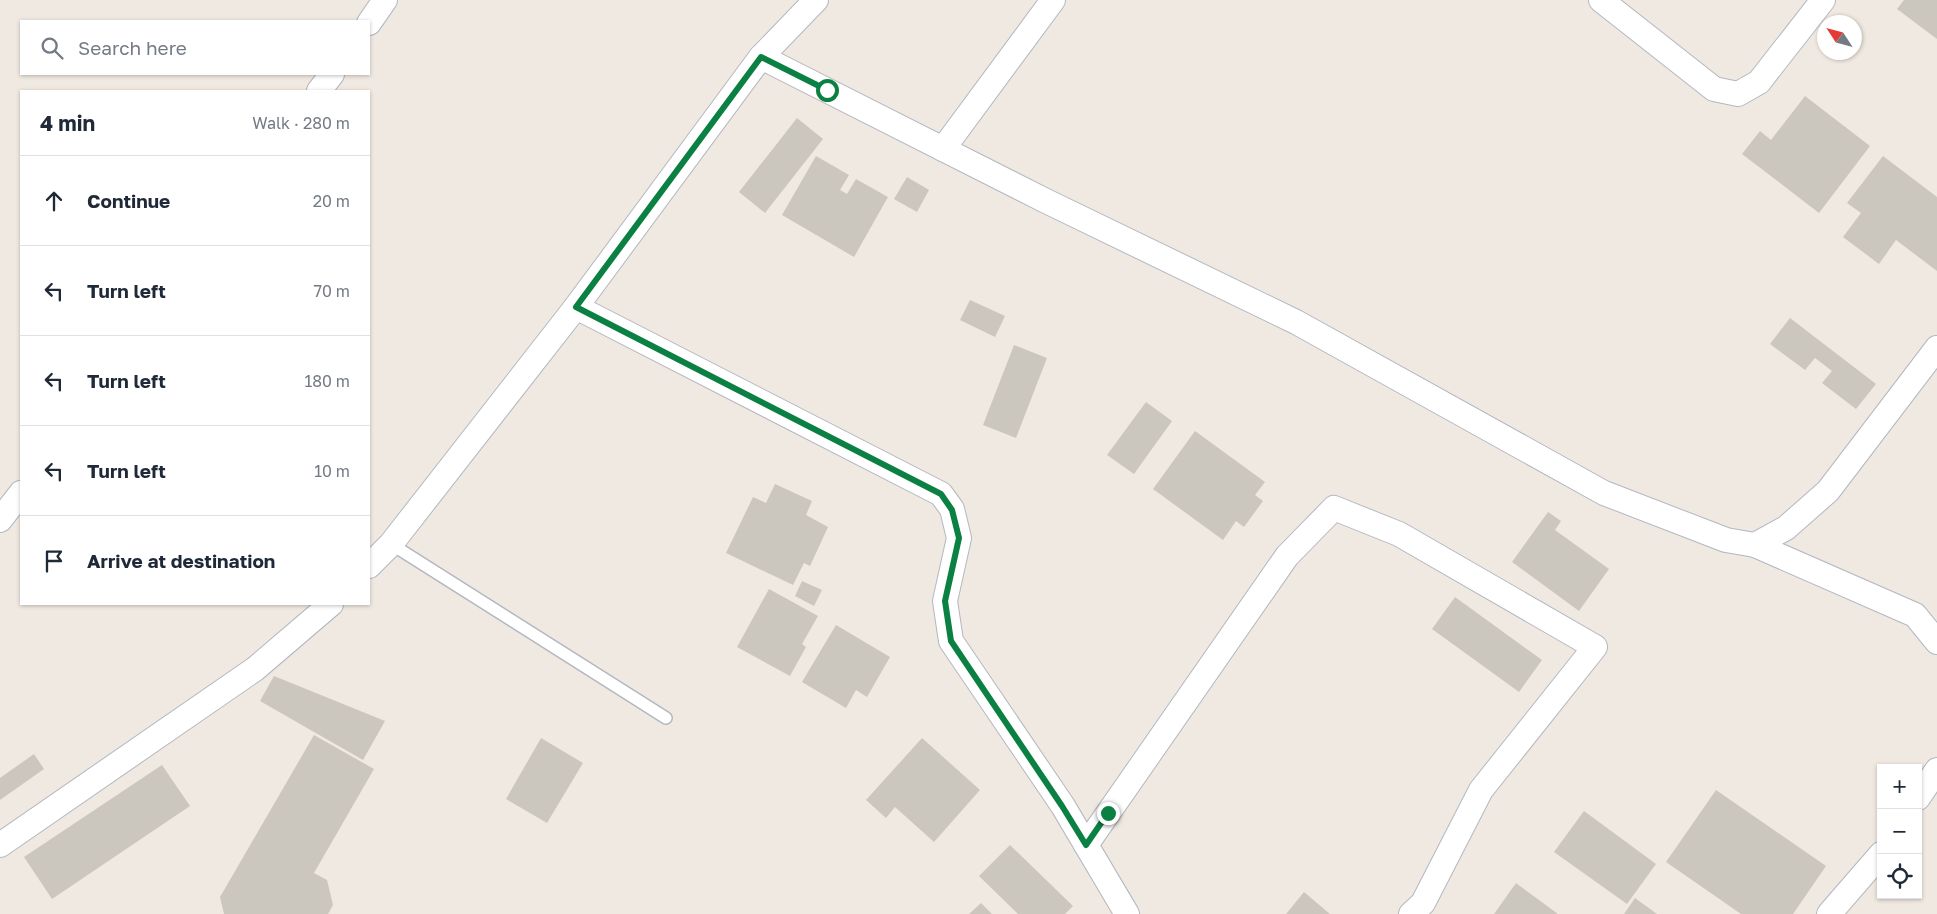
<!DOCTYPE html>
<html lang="en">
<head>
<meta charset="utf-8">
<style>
  :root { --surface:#fff; --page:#f2f2f3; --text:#1f2937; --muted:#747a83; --line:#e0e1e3 }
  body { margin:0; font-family:"Golos Text",sans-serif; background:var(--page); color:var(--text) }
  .controls { position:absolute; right:15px; bottom:15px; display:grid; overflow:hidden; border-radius:0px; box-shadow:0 1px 4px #0004 }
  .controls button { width:45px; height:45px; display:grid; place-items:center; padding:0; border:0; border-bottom:1px solid var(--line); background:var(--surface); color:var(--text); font:25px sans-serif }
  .compass { position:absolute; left:1817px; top:15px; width:45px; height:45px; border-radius:50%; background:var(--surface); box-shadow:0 1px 4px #0004; rotate:306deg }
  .stop { position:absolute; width:15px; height:15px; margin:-11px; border:4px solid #0b8043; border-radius:50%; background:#fff }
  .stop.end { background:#0b8043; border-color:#fff; box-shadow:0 1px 5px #0008 }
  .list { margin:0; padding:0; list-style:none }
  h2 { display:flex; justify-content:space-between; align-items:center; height:65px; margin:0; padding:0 20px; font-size:21px }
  h2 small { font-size:16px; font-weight:400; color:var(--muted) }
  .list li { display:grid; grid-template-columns:32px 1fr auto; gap:15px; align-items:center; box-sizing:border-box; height:90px; padding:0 20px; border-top:1px solid var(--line) }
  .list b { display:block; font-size:19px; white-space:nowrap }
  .list em { font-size:16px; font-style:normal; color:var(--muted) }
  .icon { flex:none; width:28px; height:28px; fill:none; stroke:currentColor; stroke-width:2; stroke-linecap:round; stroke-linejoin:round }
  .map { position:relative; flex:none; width:1937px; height:914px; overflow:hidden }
  .search { position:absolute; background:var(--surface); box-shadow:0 1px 4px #0004; left:20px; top:20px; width:350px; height:55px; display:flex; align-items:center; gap:12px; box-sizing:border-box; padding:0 18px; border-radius:0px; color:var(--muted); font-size:19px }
  .panel { position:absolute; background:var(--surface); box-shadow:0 1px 4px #0004; left:20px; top:90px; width:350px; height:515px; border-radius:0px }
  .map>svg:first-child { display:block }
  .building { fill:#cbc7bf }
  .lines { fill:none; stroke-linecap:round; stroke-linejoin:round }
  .lane-casing { stroke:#b4b7c1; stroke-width:14 }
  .street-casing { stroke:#b4b7c1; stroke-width:26 }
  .lane { stroke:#fff; stroke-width:11 }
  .street { stroke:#fff; stroke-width:24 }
  .route { stroke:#0b8043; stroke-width:6 }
</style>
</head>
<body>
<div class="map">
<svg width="1937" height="914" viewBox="0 0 1937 914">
  <rect width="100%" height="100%" fill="#efe9e1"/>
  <g class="building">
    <path d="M1904,0H1937V39L1897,9Z"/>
    <path d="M1805,96L1870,146L1819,213L1742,154L1760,131L1771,140Z"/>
    <path d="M797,118L823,139L765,213L739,192Z"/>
    <path d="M816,156L849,175L840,190L847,194L856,179L888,197L854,257L782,215Z"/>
    <path d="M1883,156L1937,197V271L1896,240L1879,264L1843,237L1861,213L1847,203Z"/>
    <path d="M907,177L929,190L917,212L894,199Z"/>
    <path d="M970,300L1005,316L995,337L960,320Z"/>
    <path d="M1790,318L1876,384L1856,409L1822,383L1832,371L1815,358L1805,370L1770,344Z"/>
    <path d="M1014,345L1047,358L1016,438L983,425Z"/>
    <path d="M1146,402L1172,421L1134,474L1107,455Z"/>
    <path d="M1195,431L1265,482L1255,495L1263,501L1244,527L1236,521L1223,540L1153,489Z"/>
    <path d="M775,484L812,501L806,515L828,527L810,566L804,563L793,585L726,553L753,497L766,503Z"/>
    <path d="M1548,512L1561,521L1555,530L1609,569L1579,611L1512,562Z"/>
    <path d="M802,581L822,590L814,606L795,596Z"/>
    <path d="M769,589L818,616L802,644L806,647L790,676L737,647Z"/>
    <path d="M1455,597L1542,660L1519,692L1432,629Z"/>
    <path d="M836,625L890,657L867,697L856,690L846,708L802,682Z"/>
    <path d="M274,676L385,721L363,760L260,701Z"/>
    <path d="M314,735L374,769L314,873L327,880L333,905L328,914H224L220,897Z"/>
    <path d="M541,738L583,763L547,823L506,799Z"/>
    <path d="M922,738L980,790L934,842L895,807L886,818L866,800Z"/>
    <path d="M34,754L44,769L0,800V778Z"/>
    <path d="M162,765L190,806L52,899L24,857Z"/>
    <path d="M1716,790L1826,866L1793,914H1741L1666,862Z"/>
    <path d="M1584,811L1656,864L1627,904L1554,852Z"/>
    <path d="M1010,845L1073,906L1065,914H1018L979,876Z"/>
    <path d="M1516,883L1558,914H1494Z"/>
    <path d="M1304,892L1330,914H1286Z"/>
    <path d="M1635,898L1657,914H1624Z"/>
    <path d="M981,903L992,914H969Z"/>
  </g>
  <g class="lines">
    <g class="lane-casing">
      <path id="lane" d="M391,544L666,718"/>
    </g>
    <g class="street-casing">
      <g id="street">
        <path d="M1601,0L1714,89L1738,94L1759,82L1823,0"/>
        <path d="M369,23L385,0"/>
        <path d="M761,57L1046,201L1296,322L1604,493L1726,540L1755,545L1786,528L1828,491L1937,348"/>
        <path d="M319,91L332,74"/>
        <path d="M943,149L1053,0"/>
        <path d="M576,307L941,494L952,509L959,538L945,601L951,641L1063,806L1127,914"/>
        <path d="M0,520L21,493"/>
        <path d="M1755,545L1915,615L1937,642"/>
        <path d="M369,566L391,544L576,307L761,57L816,0"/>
        <path d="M1918,798L1937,770"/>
        <path d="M0,845L255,669L331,604"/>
        <path d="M1086,845L1287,556L1334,508L1399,534L1595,647L1481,790L1423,903L1411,914"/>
        <path d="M1829,914L1881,854"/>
      </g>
    </g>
    <use href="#lane" class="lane"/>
    <use href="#street" class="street"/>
  </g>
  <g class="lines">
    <path class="route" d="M827,90L761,57L576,307L941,494L952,510L959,538L945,601L951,641L1062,806L1086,845L1108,813"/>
  </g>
</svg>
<div class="controls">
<button>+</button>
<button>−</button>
<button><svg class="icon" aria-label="locate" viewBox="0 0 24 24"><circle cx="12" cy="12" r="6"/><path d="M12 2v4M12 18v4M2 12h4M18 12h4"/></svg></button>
</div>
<svg class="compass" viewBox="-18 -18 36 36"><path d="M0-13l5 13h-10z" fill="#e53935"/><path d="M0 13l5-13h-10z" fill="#747a83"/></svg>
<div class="stop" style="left:827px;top:90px"></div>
<div class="stop end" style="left:1108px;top:813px"></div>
<div class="search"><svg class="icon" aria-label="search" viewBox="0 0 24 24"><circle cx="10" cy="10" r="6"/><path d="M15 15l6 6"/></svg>Search here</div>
<section class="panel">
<h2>4 min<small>Walk · 280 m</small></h2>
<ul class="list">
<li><svg class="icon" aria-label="ahead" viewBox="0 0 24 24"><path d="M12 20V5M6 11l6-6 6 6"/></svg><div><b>Continue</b></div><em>20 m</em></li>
<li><svg class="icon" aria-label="left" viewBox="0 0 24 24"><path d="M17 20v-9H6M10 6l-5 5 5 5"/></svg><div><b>Turn left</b></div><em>70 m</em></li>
<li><svg class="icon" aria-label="left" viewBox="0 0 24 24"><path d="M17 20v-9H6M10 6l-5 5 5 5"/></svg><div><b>Turn left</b></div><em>180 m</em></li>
<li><svg class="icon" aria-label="left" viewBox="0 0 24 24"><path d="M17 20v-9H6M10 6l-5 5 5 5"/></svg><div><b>Turn left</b></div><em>10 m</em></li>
<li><svg class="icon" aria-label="arrive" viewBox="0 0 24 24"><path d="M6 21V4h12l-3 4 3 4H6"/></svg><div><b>Arrive at destination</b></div></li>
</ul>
</section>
</div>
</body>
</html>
